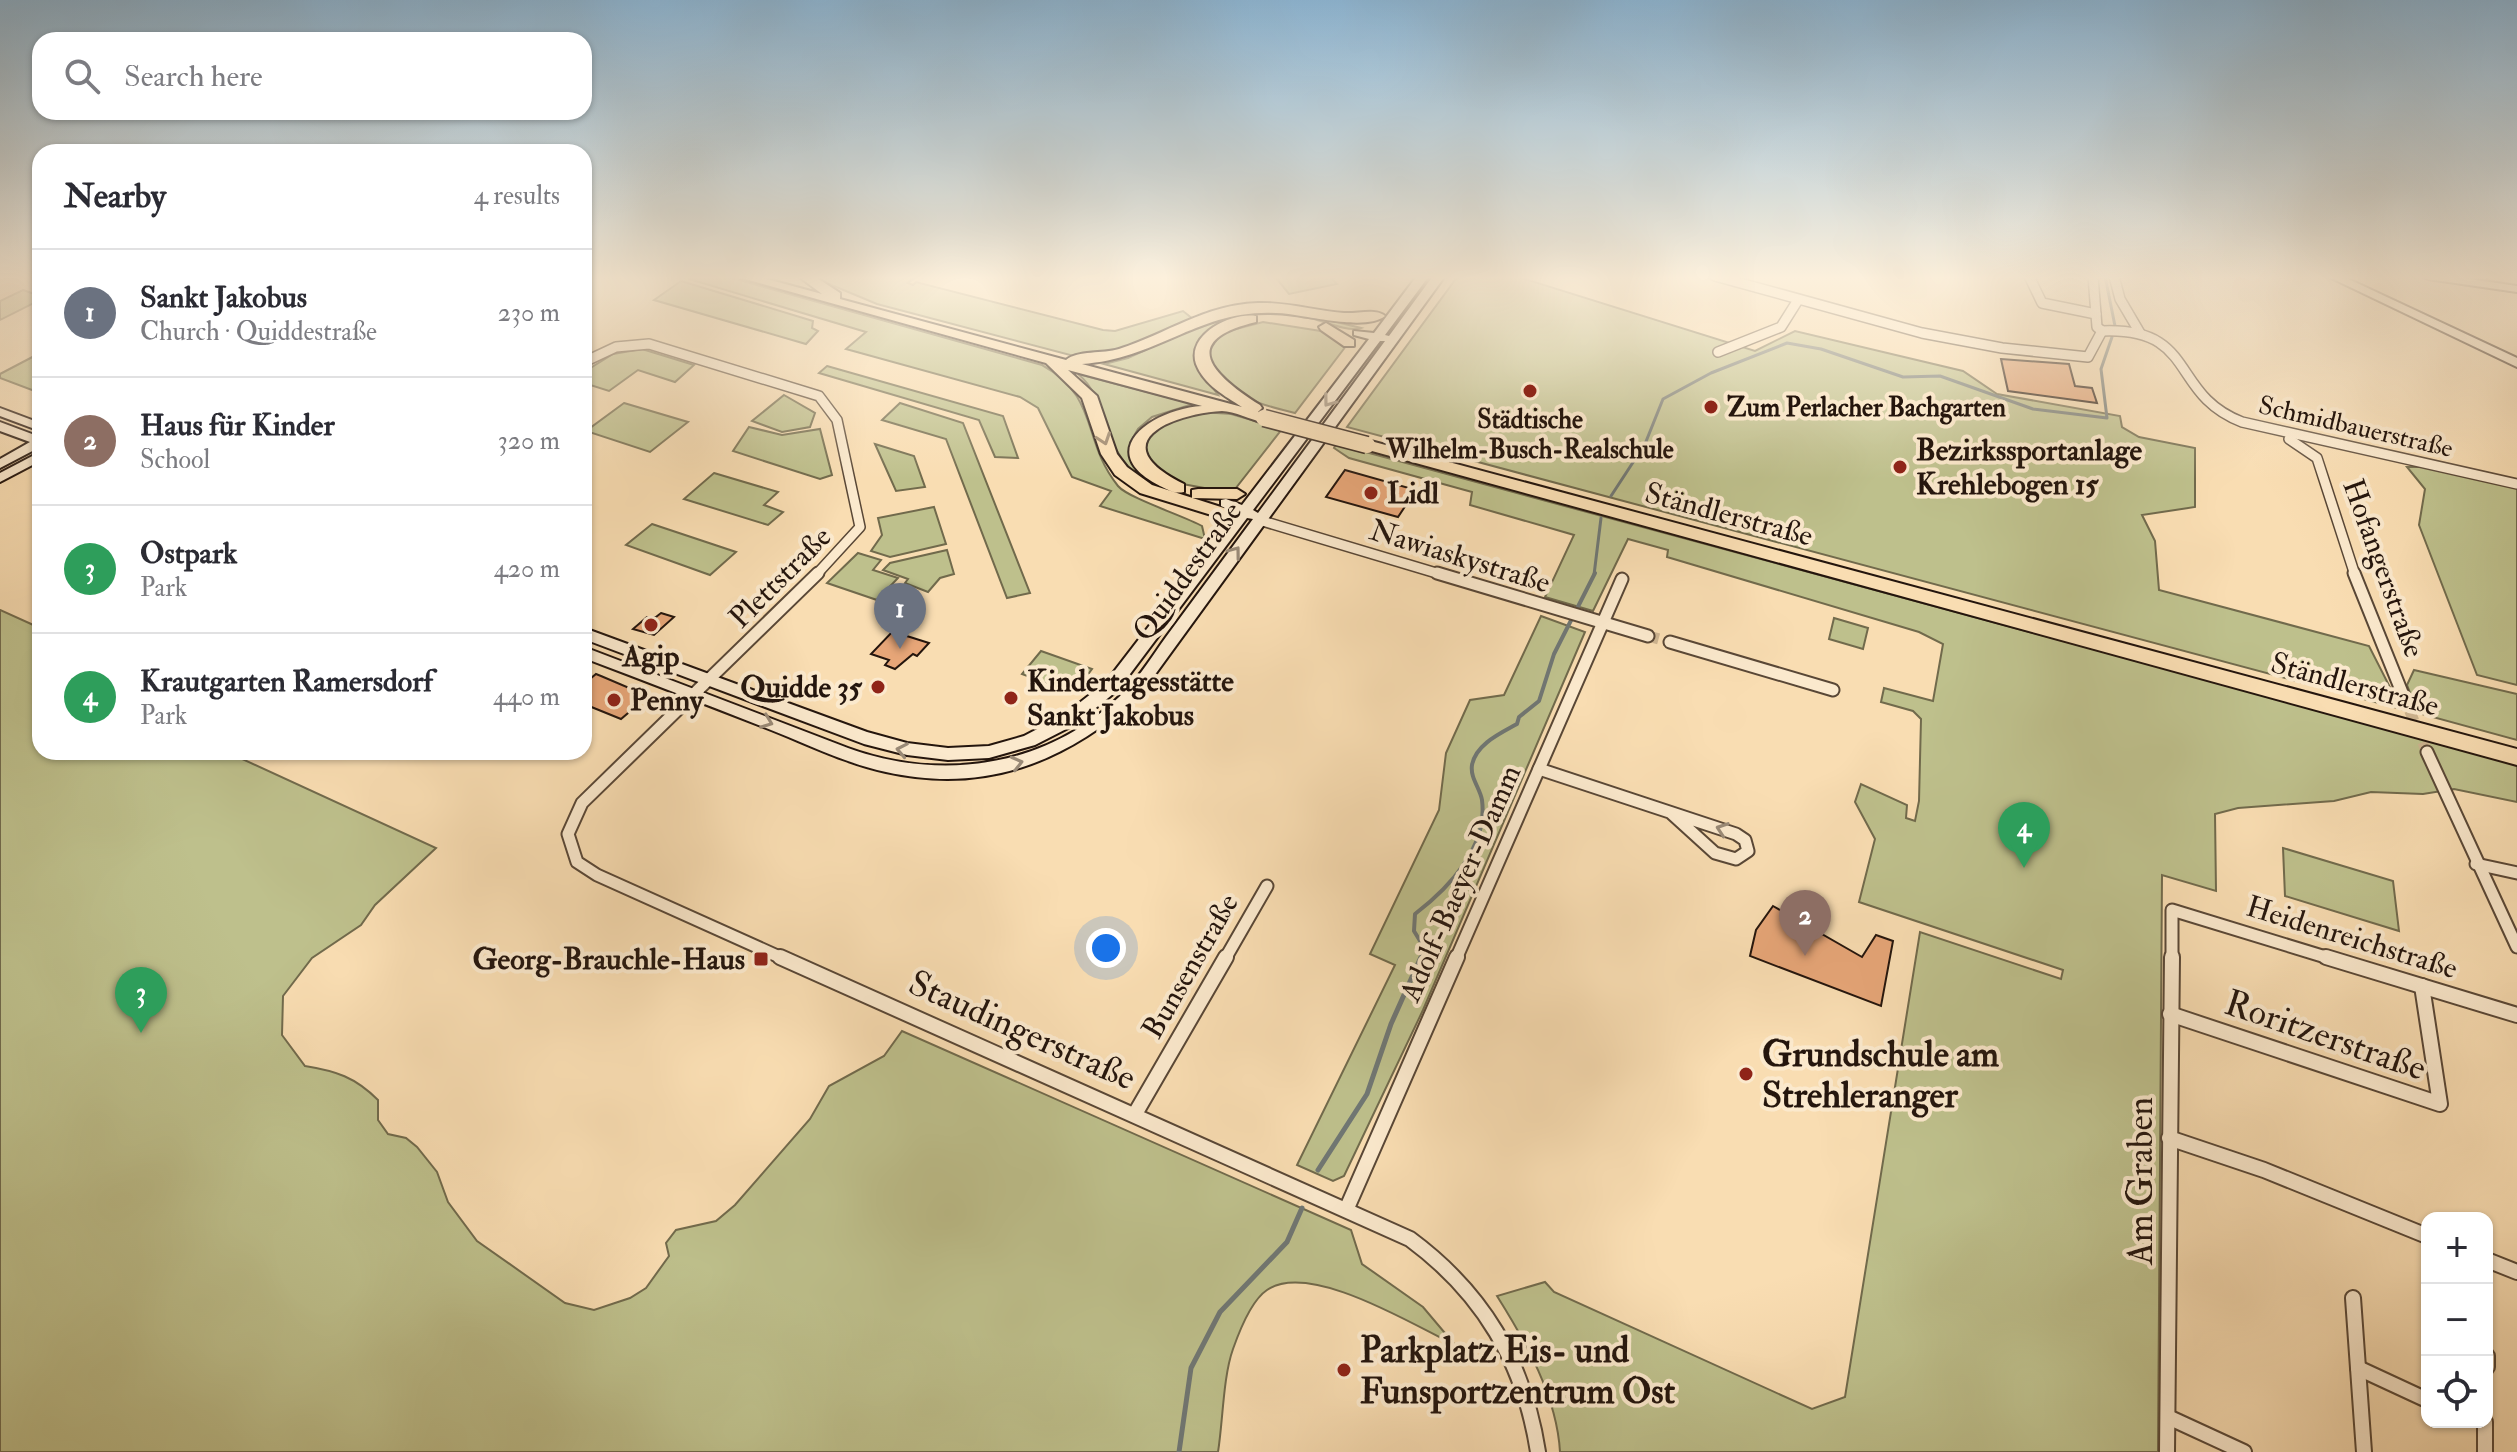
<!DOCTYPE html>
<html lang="en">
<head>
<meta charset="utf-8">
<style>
  :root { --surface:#fff; --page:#f2f2f3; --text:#2b2b33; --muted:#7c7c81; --line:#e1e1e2; --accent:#0f766e }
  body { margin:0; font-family:"IM FELL Double Pica",serif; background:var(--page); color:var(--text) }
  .controls { position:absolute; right:24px; bottom:24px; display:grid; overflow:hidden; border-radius:16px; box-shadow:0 2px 6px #0004 }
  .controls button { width:72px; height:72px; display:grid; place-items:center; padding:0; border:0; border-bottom:2px solid var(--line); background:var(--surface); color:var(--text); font:40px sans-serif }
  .you { position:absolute; left:1106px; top:948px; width:28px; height:28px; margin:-20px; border:6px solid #fff; border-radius:50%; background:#1a73e8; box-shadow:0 0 0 12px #1a73e833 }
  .badge { display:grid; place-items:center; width:52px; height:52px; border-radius:50%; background:var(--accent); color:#fff; font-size:26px; font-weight:700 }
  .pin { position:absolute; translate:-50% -66px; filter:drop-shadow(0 2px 4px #0008) }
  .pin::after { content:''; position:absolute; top:42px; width:28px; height:24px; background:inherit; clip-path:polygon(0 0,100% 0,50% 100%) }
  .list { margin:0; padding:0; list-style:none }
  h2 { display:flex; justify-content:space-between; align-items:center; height:104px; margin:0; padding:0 32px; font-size:34px }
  h2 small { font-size:26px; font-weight:400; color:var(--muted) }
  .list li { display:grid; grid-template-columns:52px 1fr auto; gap:24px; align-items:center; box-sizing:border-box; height:128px; padding:0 32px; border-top:2px solid var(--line) }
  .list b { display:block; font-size:30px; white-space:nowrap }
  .list p { margin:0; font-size:26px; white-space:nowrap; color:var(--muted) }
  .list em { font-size:26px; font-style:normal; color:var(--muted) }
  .icon { flex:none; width:44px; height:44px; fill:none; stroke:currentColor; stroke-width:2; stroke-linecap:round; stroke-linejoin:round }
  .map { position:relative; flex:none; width:2517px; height:1452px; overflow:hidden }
  .search { position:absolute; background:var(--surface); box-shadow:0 2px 6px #0004; left:32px; top:32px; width:560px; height:88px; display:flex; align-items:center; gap:20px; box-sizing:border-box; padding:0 28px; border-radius:24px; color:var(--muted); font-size:30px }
  .panel { position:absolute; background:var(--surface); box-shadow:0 2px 6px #0004; left:32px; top:144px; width:560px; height:616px; border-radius:24px }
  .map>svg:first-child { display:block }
  .green { fill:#bec08c; stroke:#716a4c; stroke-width:2 }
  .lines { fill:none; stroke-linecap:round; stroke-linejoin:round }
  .stream-far2 { stroke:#707774; stroke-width:3 }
  .stream-far1 { stroke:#707774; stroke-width:4 }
  .stream { stroke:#707774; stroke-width:5 }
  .building { fill:#e7a678; stroke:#24150d; stroke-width:2 }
  .street-tunnel { stroke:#ceb591; stroke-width:11; stroke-dasharray:11 6; stroke-linecap:butt }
  .street-far2-casing { stroke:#594736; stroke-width:12 }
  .street-far1-casing { stroke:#594736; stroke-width:15 }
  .street-casing { stroke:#594736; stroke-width:18 }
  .secondary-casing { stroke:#24150d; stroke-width:4 }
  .highway-casing { stroke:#24150d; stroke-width:4 }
  .street-far2 { stroke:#fbe9cd; stroke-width:9 }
  .street-far1 { stroke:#fbe9cd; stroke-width:11 }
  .street { stroke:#fbe9cd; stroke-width:14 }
  .secondary { fill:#fbe9cd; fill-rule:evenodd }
  .highway { fill:#f9ddb2; fill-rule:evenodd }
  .highway-bridge-casing { stroke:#24150d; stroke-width:19; stroke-linecap:butt }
  .highway-bridge { stroke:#f9ddb2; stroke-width:16 }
  .oneway { stroke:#9a8a77 }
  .oneway2 { stroke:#998368 }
  .poi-dot { fill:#8f2418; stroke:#fbe9cd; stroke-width:3 }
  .labels { text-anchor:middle; stroke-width:8; stroke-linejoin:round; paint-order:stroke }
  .far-poi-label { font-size:26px; font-weight:bold; fill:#24150d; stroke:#fbe9cd; text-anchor:start }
  .far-street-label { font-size:26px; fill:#24150d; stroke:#fbe9cd }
  .poi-label { font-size:30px; font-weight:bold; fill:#24150d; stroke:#fbe9cd; text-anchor:start }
  .street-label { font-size:30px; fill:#24150d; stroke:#fbe9cd }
  .near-street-label { font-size:36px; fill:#24150d; stroke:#fbe9cd }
  .near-poi-label { font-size:36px; font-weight:bold; fill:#24150d; stroke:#fbe9cd; text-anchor:start }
</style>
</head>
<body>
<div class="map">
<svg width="2517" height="1452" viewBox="0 0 2517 1452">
  <rect width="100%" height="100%" fill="#f9ddb2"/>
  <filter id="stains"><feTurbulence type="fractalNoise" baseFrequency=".0025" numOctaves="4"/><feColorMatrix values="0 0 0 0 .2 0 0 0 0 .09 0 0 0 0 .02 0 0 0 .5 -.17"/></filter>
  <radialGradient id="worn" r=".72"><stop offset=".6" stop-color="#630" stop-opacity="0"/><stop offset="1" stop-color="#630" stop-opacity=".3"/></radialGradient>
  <g class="green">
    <path d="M688,276H725L1042,365C1100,397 1081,440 1118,486C1128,498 1184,516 1202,526L1205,539L1100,506L1111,491L1072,477L1038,408L1020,397L846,349L866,332L689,279Z"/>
    <path d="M810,276H906L914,278L908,283L913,285L916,282L1103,330L1115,331L1183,311L1193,319L1121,353L1074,356L877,304Z"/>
    <path d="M1287,276H1329L1337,284L1289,294L1276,278Z"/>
    <path d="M1458,276H1515L1755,351L1795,331L1963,371L1997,394L2120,416L2122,427L2139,437L2195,448V507L2142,515L2155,541L2159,590L2369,646L2401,709L1347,427Z"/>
    <path d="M681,281L813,321L812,328L818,331L806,344L654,300Z"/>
    <path d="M23,290L40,296V300L0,320V301Z"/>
    <path d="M1251,310L1312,316L1361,328C1349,332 1328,323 1314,319C1277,311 1214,307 1195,349L1198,368L1218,395L1104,364L1128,358L1202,324Z"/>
    <path d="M1263,322L1327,332L1346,346L1295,413C1252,402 1226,397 1208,353L1221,333Z"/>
    <path d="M642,349L694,365L675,382L638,370L609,391L584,383V372L613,354Z"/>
    <path d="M40,353V393L0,378V374Z"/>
    <path d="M827,366L1003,416L1018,458L995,457L979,420L819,373Z"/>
    <path d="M1078,374L1193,404L1152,417L1138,429L1130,443L1132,462L1152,482L1223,508C1169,491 1126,488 1107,428C1100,407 1095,388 1078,374Z"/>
    <path d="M784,395L815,413L810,427L782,432L752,421Z"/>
    <path d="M624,403L688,422L650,452L586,431Z"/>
    <path d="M900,403L963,423L1030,593L1007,598L946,439L882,420Z"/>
    <path d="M1202,412L1231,414L1282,429L1232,493L1177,483L1147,463L1145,438L1161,422Z"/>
    <path d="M749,427L782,435L820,429L832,475L820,479L733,451Z"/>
    <path d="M875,444L914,456L925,487L896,491Z"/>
    <path d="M1336,444L2517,764V802L2454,789L2423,794L2371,792L2334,801L2238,808L2215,814L2216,891L2162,875L2158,1452H1560C1557,1397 1526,1342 1497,1296L1545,1282L1554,1292L1812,1409L1845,1397L1920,932L2061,979L2063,970L1859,902L1875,839L1855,802L1861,784L1907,805L1906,818L1915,821L1919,801L1921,719L1913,711L1881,702L1884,688L1933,701L1943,644L1919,632L1667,557L1668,550L1628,539L1593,611L1545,597L1574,535L1470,505L1472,492L1349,458L1334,448Z"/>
    <path d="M2407,467H2429L2517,485V685L2477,675L2419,525L2425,489Z"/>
    <path d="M714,473L778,492L764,505L783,512L768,525L684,499Z"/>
    <path d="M934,507L946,544L890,557L871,551L882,535L878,518Z"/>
    <path d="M652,524L736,552L710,575L626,545Z"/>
    <path d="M947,550L954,574L940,578L928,592L905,583L908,579L883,570L890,563Z"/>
    <path d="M858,553L881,560L873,570L898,578L877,600L827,583Z"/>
    <path d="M0,610L40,628V752H227L436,848L375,905L361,925L312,958L283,996L282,1035L305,1066C336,1071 355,1077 378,1100V1120L388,1134L406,1138L417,1147L437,1172L448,1202L477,1241L565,1303L594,1310L630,1298L646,1288L669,1256L666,1243L676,1230L716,1221L735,1205L810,1119L829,1086L884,1056L902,1031L1351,1230L1362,1264L1423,1307L1455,1345C1413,1325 1310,1261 1267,1290C1252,1300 1239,1332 1233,1349C1223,1377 1223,1421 1218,1452H0Z"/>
    <path d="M1541,616L1585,632L1423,1010L1344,1176L1333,1181L1297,1165L1395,965L1370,954L1439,810L1446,753L1470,700L1504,695Z"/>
    <path d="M1834,618L1868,628L1863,649L1829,639Z"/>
    <path d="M1041,651L1092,669L1074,693L1022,674Z"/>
    <path d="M2414,670L2517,694V740L2418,713L2407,685Z"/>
    <path d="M2283,848L2393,881L2399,931L2285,896Z"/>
  </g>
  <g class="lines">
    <g class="stream-far2">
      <path d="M2105,276L2115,326"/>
      <path d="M1611,496L1645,444L1663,399L1711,373L1787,343L1821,349L1903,377L1940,376L2033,409L2107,418L2101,369L2112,337"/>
      <path d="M1594,575L1601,518"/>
    </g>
    <path class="stream-far1" d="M1421,959L1425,949L1414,931L1415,914C1449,888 1488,847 1482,800C1480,788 1470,778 1472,765C1476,744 1501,733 1517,724L1519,717L1539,701L1554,654L1595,573"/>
    <g class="stream">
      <path d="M1318,1170L1367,1094L1391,1024L1421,957"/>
      <path d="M1179,1452L1191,1368L1220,1312L1287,1242L1302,1208"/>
    </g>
  </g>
  <g class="building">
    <path d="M2001,359L2069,364L2075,386L2092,388L2097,403L2008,391Z"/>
    <path d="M1345,470L1416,490L1398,517L1326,497Z"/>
    <path d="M661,613L674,617L654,635L633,629L647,617H656Z"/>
    <path d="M892,632L910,637L929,643L917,656L913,654L895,669L885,665L889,660L871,654Z"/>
    <path d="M596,674L601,676L648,696L621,719L584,704V684Z"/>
    <path d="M1773,906L1862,957L1876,935L1893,941L1881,1006L1750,956L1756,930Z"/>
  </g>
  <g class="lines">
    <g class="street-tunnel">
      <path d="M1648,636L1670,642"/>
      <path d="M2403,695L2427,752"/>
    </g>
    <g class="street-far2-casing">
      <g id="street-far2">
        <path d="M1715,276L1922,333L2002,348L2088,357L2102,331"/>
        <path d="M2029,276L2042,303L2096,314"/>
        <path d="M2093,276L2097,327L2102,331"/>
        <path d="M2114,276L2120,299L2140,333"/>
        <path d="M2102,331C2198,327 2169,394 2242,422L2517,484"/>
        <path d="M1718,352L1781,327L1798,300"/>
        <path d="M584,362L616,347L649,344L819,396L837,420L860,527L816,575"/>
        <path d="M2289,439L2317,458L2355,575"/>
        <path d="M1259,520L1443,575"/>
      </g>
    </g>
    <g class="street-far1-casing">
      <g id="street-far1">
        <path d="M1437,573L1648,636"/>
        <path d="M2354,573L2403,695"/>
        <path d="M1670,642L1833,690"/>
        <path d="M2427,752L2517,947"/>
        <path d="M1539,769L1736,834L1745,840L1748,851L1736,859L1715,853L1671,813"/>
        <path d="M2476,864L2517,873"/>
        <path d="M784,959L597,875L577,862L568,834L582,803L818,573"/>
        <path d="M1225,959L1267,886"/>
        <path d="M1456,959L1622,579"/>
        <path d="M2172,959V910L2332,959"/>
      </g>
    </g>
    <g class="street-casing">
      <g id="street">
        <path d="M780,957L1410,1239C1483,1293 1524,1362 1538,1452"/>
        <path d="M2326,957L2517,1015"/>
        <path d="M2170,1014L2440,1104L2422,986"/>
        <path d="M1135,1114L1226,957"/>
        <path d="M2169,1138L2264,1170L2427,1236"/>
        <path d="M1347,1208L1457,957"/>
        <path d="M2487,1260L2517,1272"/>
        <path d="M2353,1298L2364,1452"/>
        <path d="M2487,1356V1367"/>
        <path d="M2358,1368L2427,1400"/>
        <path d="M2168,1417L2244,1452"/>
        <path d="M2485,1422V1452"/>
        <path d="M2167,1452L2172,957"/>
      </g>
    </g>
    <g class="secondary-casing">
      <g id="secondary">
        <path d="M1417,276H1429L1385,335L1389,336L1433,276H1445L1138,698C1063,763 985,794 886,772C844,763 805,743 766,728C705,704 645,681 584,658V647L848,748C945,783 1052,766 1125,691C1141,675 1153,655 1166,637C1195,598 1224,558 1253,519L1247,518L1118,690L1076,724L1035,745L989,758L948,760L907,755L864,744L584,639V628L867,732L907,743L948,748L989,746L1024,736L1064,715L1106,682L1236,513L1221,506V500L1226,499L1242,505L1369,339L1354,335V331L1374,333ZM1380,341H1385L1258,513L1253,510Z"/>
        <path d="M2327,276H2342L2517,358V367Z"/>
        <path d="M2422,276H2450L2517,286V292L2428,279Z"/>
        <path d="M0,408L40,423V431L0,416Z"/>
        <path d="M0,422L40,437V447L0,468V459L30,442L0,431Z"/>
        <path d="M40,452V461L0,482V473Z"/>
      </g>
    </g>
    <g class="highway-casing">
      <g id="highway">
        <path d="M734,276H756L822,294L798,276H814L840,293V299L1066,360C1078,350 1103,354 1119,349C1166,334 1207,304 1258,303C1287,302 1315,311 1344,313C1357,314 1376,308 1385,316C1368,330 1317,318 1295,315C1205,301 1164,359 1082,364L1242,407C1225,396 1204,385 1196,364C1186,334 1232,312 1256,316V322C1176,341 1214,376 1260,405L1262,408L1258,412L1272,418L1264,423C1252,420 1234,411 1222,411C1171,414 1101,443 1184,484V492C1174,494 1169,490 1160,486C1091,451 1153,409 1202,406L1068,370L1097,396L1117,454L1127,467L1152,485L1224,508L1227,512L1224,516L1218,517L1140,493L1115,475L1101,454L1082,398L1046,363Z"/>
        <path d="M1326,323L1354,340V346H1344L1321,330L1319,327Z"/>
        <path d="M1367,440L2517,749V765L1361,448V442Z"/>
        <path d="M1198,489H1237L1245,494L1237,499L1192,498V490Z"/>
      </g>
    </g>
    <use href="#street-far2" class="street-far2"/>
    <use href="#street-far1" class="street-far1"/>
    <use href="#street" class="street"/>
    <use href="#secondary" class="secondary"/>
    <use href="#highway" class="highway"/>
    <g class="highway-bridge-casing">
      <path id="highway-bridge" d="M1264,418L1367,445"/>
    </g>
    <use href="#highway-bridge" class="highway-bridge"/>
  </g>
  <defs><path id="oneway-chevron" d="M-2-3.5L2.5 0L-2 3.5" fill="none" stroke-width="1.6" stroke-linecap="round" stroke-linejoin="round" transform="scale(2)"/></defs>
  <g class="oneway">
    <use href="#oneway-chevron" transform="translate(1329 401) rotate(127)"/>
    <use href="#oneway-chevron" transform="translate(1235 552) rotate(-53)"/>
    <use href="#oneway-chevron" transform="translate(767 722) rotate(21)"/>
    <use href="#oneway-chevron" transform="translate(902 750) rotate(-169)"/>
    <use href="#oneway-chevron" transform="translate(1017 763) rotate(-14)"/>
    <use href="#oneway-chevron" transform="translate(1722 829) rotate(-161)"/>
  </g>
  <use class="oneway2" href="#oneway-chevron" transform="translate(1104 439) rotate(71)"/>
  <linearGradient id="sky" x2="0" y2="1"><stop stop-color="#8cb6d5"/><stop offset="0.58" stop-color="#fcf0dc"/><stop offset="1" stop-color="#fcf0dc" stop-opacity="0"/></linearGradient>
  <rect width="2517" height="479" fill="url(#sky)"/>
  <g class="poi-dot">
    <circle cx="1530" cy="391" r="8"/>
    <circle cx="1711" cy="407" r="8"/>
    <circle cx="1900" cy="467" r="8"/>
    <circle cx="1371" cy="493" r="8"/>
    <circle cx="651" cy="625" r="8"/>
    <circle cx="878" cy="687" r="8"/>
    <circle cx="1011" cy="698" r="8"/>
    <circle cx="614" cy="700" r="8"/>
    <rect x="753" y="951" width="16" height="16" rx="4"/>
    <circle cx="1746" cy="1074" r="8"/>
    <circle cx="1344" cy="1370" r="8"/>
  </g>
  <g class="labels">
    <g class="far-poi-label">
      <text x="1727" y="416">Zum Perlacher Bachgarten</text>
      <text x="1530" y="428" text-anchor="middle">Städtische<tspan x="1530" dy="30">Wilhelm-Busch-Realschule</tspan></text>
    </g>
    <g class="far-street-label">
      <text transform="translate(2356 426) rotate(13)" y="9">Schmidbauerstraße</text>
    </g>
    <g class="poi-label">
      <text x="1916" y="460">Bezirkssportanlage<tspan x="1916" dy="34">Krehlebogen 15</tspan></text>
      <text x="1387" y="503">Lidl</text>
      <text x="651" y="666" text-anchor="middle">Agip</text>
      <text x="1027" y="691">Kindertagesstätte<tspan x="1027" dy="34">Sankt Jakobus</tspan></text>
      <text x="862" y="697" text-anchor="end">Quidde 35</text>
      <text x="630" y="710">Penny</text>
      <text x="745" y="969" text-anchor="end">Georg-Brauchle-Haus</text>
    </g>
    <g class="street-label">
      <text transform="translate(1729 514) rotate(15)" y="10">Ständlerstraße</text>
      <text transform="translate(1460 556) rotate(17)" y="10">Nawiaskystraße</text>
      <text transform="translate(2384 568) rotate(70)" y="10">Hofangerstraße</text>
      <text transform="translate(1187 571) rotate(-54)" y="10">Quiddestraße</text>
      <text transform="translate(780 577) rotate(-45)" y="10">Plettstraße</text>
      <text transform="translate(2355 684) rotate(15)" y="10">Ständlerstraße</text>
      <text transform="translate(1460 883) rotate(-66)" y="10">Adolf-Baeyer-Damm</text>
      <text transform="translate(2352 937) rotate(17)" y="10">Heidenreichstraße</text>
      <text transform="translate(1190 966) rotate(-60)" y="10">Bunsenstraße</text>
    </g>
    <g class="near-street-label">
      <text transform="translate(1023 1029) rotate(24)" y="13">Staudingerstraße</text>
      <text transform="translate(2326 1034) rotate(19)" y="13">Roritzerstraße</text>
      <text transform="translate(2139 1181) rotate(-90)" y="13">Am Graben</text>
    </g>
    <g class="near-poi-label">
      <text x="1762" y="1066">Grundschule am<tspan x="1762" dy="41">Strehleranger</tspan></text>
      <text x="1360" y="1362">Parkplatz Eis- und<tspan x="1360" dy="41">Funsportzentrum Ost</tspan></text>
    </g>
  </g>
  <rect width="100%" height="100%" filter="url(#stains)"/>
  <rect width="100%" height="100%" fill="url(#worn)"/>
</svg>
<div class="controls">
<button>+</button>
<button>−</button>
<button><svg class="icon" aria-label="locate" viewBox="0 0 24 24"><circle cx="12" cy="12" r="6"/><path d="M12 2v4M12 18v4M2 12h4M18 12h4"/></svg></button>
</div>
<div class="you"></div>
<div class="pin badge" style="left:900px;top:649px;background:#6b7280">1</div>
<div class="pin badge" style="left:1805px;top:956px;background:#8d6e63">2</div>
<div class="pin badge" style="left:141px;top:1033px;background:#2e9e5b">3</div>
<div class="pin badge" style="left:2024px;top:868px;background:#2e9e5b">4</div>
<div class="search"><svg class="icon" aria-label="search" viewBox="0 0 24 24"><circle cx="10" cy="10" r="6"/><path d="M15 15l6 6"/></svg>Search here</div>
<section class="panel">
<h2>Nearby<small>4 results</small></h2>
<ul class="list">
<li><span class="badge" style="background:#6b7280">1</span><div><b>Sankt Jakobus</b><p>Church · Quiddestraße</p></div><em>230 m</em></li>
<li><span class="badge" style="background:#8d6e63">2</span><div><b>Haus für Kinder</b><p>School</p></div><em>320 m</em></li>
<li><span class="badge" style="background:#2e9e5b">3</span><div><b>Ostpark</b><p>Park</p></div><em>420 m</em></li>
<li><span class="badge" style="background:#2e9e5b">4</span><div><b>Krautgarten Ramersdorf</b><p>Park</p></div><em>440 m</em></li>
</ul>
</section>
</div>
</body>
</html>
